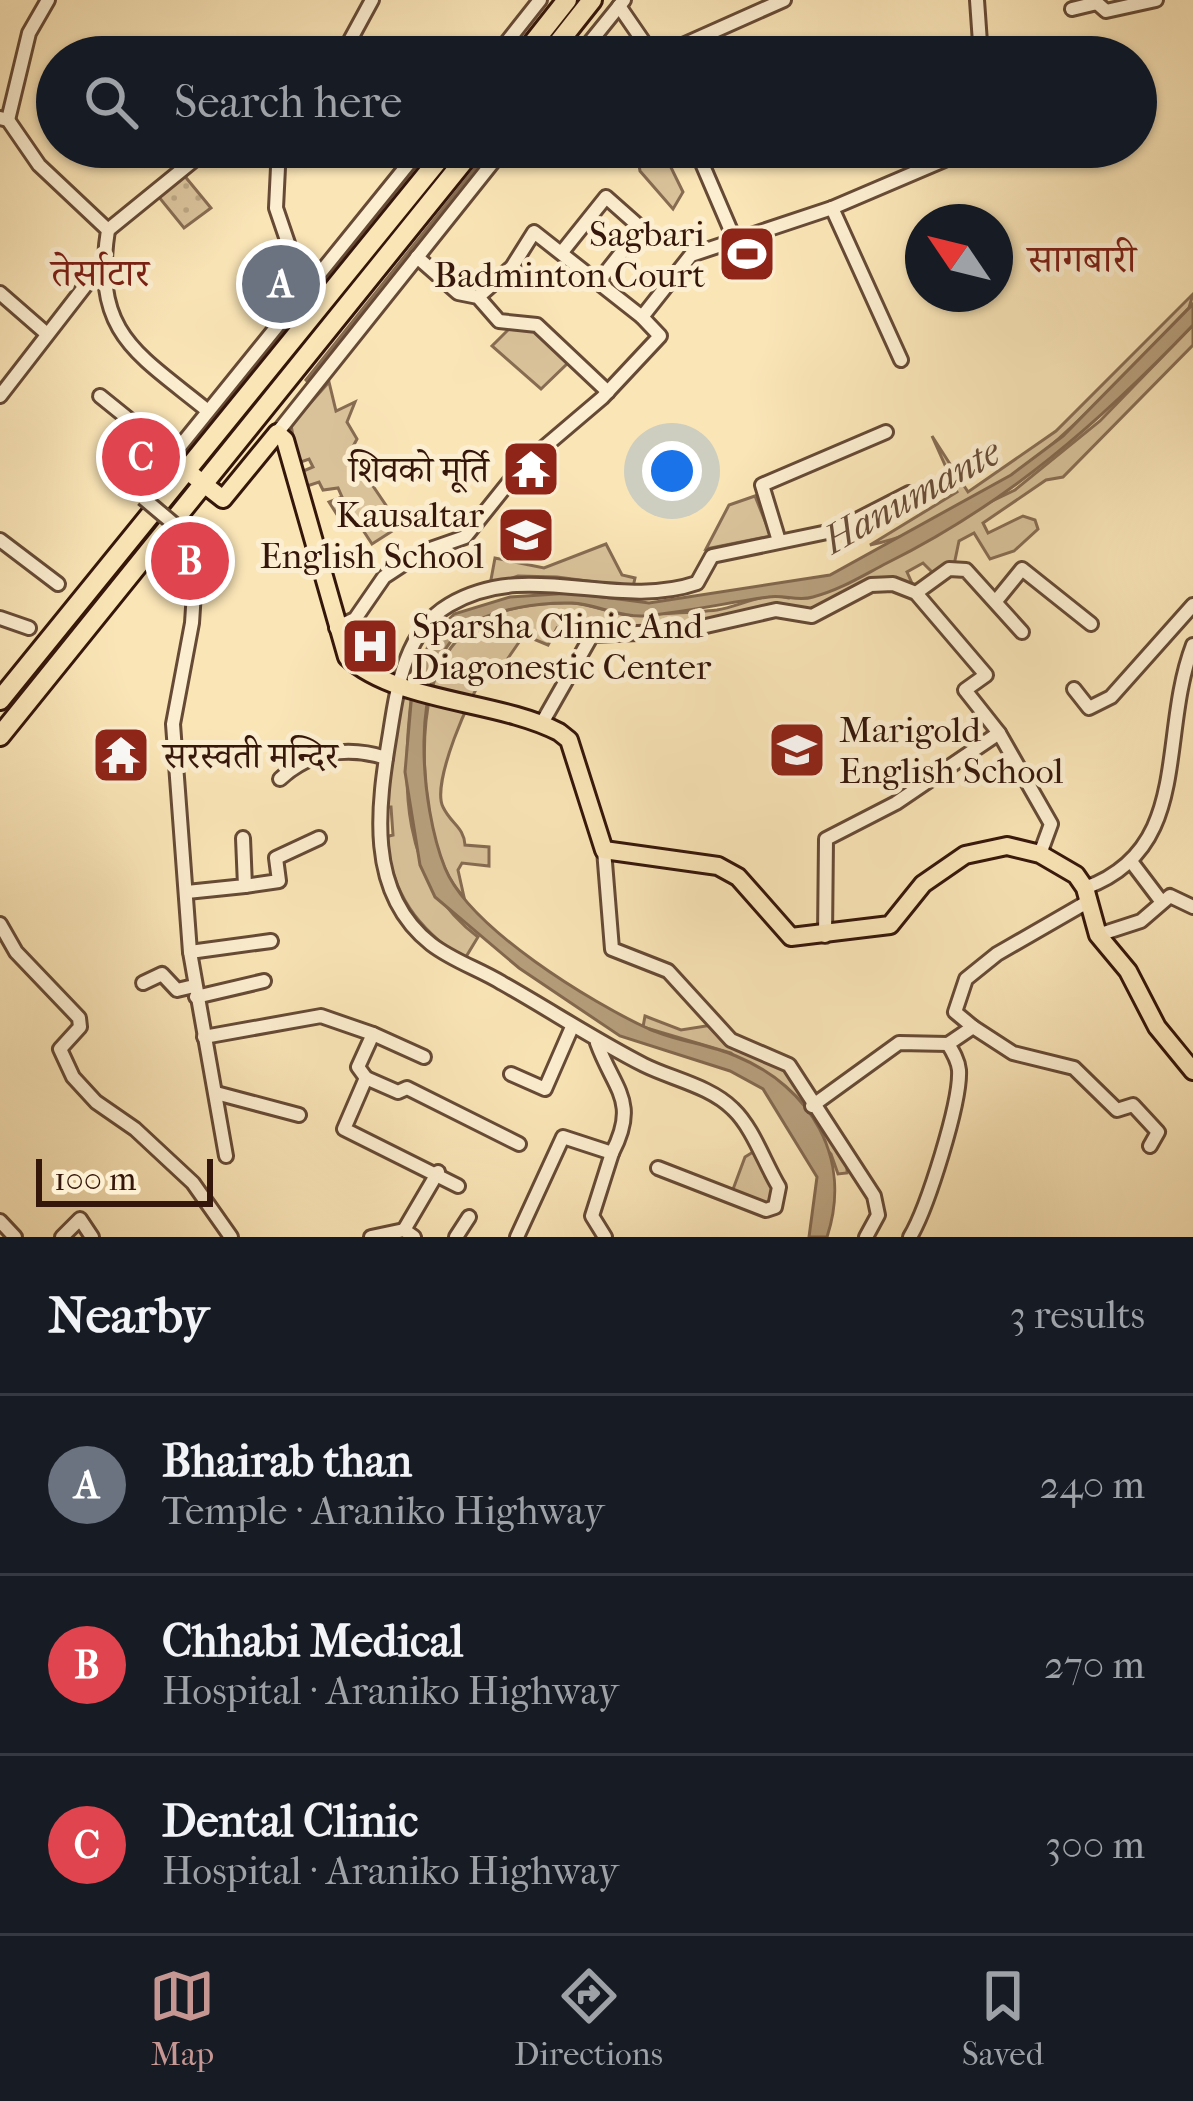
<!DOCTYPE html>
<html lang="en">
<head>
<meta charset="utf-8">
<style>
  :root { --surface:#171b24; --page:#242831; --text:#f1f3f6; --muted:#9ea1a6; --line:#363941; --accent:#c59692 }
  body { margin:0; font-family:"IM FELL French Canon","Noto Serif Devanagari",serif; background:var(--page); color:var(--text) }
  .compass { position:absolute; left:905px; top:204px; width:108px; height:108px; border-radius:50%; background:var(--surface); box-shadow:0 3px 9px #0004; rotate:305deg }
  .scale { position:absolute; left:36px; bottom:30px; width:177px; box-sizing:border-box; padding-left:12px; border:6px solid #35160a; border-top:0; font-size:33px; line-height:42px; white-space:nowrap; color:#35160a; -webkit-text-stroke:9px #fceed0; paint-order:stroke }
  .you { position:absolute; left:672px; top:471px; width:42px; height:42px; margin:-30px; border:9px solid #fff; border-radius:50%; background:#1a73e8; box-shadow:0 0 0 18px #1a73e833 }
  .badge { display:grid; place-items:center; width:78px; height:78px; border-radius:50%; background:var(--accent); color:#fff; font-size:39px; font-weight:700 }
  .pin { position:absolute; translate:-50% -50%; border:6px solid #fff; box-shadow:0 3px 12px #0006 }
  .list { margin:0; padding:0; list-style:none }
  h2 { display:flex; justify-content:space-between; align-items:center; height:156px; margin:0; padding:0 48px; font-size:51px }
  h2 small { font-size:39px; font-weight:400; color:var(--muted) }
  .list li { display:grid; grid-template-columns:78px 1fr auto; gap:36px; align-items:center; box-sizing:border-box; height:180px; padding:0 48px; border-top:3px solid var(--line) }
  .list b { display:block; font-size:45px; white-space:nowrap }
  .list p { margin:0; font-size:39px; white-space:nowrap; color:var(--muted) }
  .list em { font-size:39px; font-style:normal; color:var(--muted) }
  .icon { flex:none; width:66px; height:66px; fill:none; stroke:currentColor; stroke-width:2; stroke-linecap:round; stroke-linejoin:round }
  .map { position:relative; flex:none; width:1193px; height:1237px; overflow:hidden }
  .search { position:absolute; background:var(--surface); box-shadow:0 3px 9px #0004; left:36px; right:36px; top:36px; height:132px; display:flex; align-items:center; gap:30px; box-sizing:border-box; padding:0 42px; border-radius:66px; color:var(--muted); font-size:45px }
  .sheet { height:696px; background:var(--surface) }
  nav { display:flex; justify-content:space-around; align-items:center; box-sizing:border-box; height:168px; border-top:3px solid var(--line); background:var(--surface); font-size:33px; color:var(--muted) }
  nav a { display:grid; justify-items:center; gap:6px }
  nav .on { color:var(--accent) }
  .map>svg:first-child { display:block }
  .grass { fill:#d9c29a; stroke:#876c52; stroke-width:3 }
  .garden { fill:url(#garden-dots); stroke:#876c52; stroke-width:3 }
  .water { fill:#b79f7c; stroke:#83684e; stroke-width:3 }
  .lines { fill:none; stroke-linecap:round; stroke-linejoin:round }
  .minor-casing { stroke:#664a35; stroke-width:18 }
  .major-casing { stroke:#35160a; stroke-width:22 }
  .highway-casing { stroke:#35160a; stroke-width:24 }
  .minor { stroke:#fceed0; stroke-width:12 }
  .major { stroke:#fae5b7; stroke-width:16 }
  .highway { stroke:#fae5b7; stroke-width:18 }
  .minor-bridge-casing { stroke:#664a35; stroke-width:18; stroke-linecap:butt }
  .minor-bridge { stroke:#fceed0; stroke-width:12 }
  .labels { text-anchor:middle; stroke-width:10; stroke-linejoin:round; paint-order:stroke }
  .poi-label { font-size:36px; fill:#35160a; stroke:#fceed0; text-anchor:end }
  .neighbourhood-label { font-size:39px; fill:#7a1f14; stroke:#fceed0 }
  .water-label { font-size:39px; font-style:italic; fill:#694d38; stroke:#fceed0 }
</style>
</head>
<body>
<div class="map">
<svg width="1193" height="1237" viewBox="0 0 1193 1237">
  <defs>
    <pattern id="garden-dots" width="8" height="8" patternUnits="userSpaceOnUse" patternTransform="scale(3)"><rect width="8" height="8" fill="#d9c29a"/><path d="M2 2h.1M6 6h.1" fill="none" stroke="#bba683" stroke-width="1.8" stroke-linecap="round"/></pattern>
  </defs>
  <rect width="100%" height="100%" fill="#fae5b7"/>
  <filter id="stains"><feTurbulence type="fractalNoise" baseFrequency=".00167" numOctaves="4"/><feColorMatrix values="0 0 0 0 .2 0 0 0 0 .09 0 0 0 0 .02 0 0 0 .5 -.17"/></filter>
  <radialGradient id="worn" r=".72"><stop offset=".6" stop-color="#630" stop-opacity="0"/><stop offset="1" stop-color="#630" stop-opacity=".3"/></radialGradient>
  <g class="grass">
    <path d="M492,147H501L307,381L306,380Z"/>
    <path d="M650,147H661L683,192L673,209L640,171L638,159Z"/>
    <path d="M1193,294L1189,308C1100,399 1002,517 870,545L957,492L932,436L968,492L1056,431Z"/>
    <path d="M529,325L570,361L541,389L492,346L512,326Z"/>
    <path d="M1193,325V345L1063,477L1046,480L983,523L988,533L1023,516L1035,520L1038,529L1014,551L990,559L974,533L959,541L954,565L934,574L923,563L907,572L915,590L894,580L801,612L585,635L581,641L557,628L548,645L524,635L495,677L487,672C470,693 431,784 443,807C451,824 464,827 465,845L489,847V866L462,863L458,870L464,897C436,869 428,814 425,776C419,667 452,600 571,603C596,604 618,618 643,615C667,613 693,613 717,610C741,606 765,591 789,598L1015,490L1100,421Z"/>
    <path d="M329,382L336,411L355,402L347,422L357,439L350,452L400,526L372,544L355,518L343,524L329,502L342,497L338,488L323,490L319,482L304,487L301,472L313,467L309,459L298,463L291,425Z"/>
    <path d="M755,496L771,536L706,549L729,505Z"/>
    <path d="M606,544L622,575L635,578L633,587L557,577L518,576L490,585L495,558L544,568Z"/>
    <path d="M403,690L412,692C401,782 400,879 478,937L464,960C416,927 393,895 385,837L393,835L391,807H384Z"/>
    <path d="M645,1016L681,1030L712,1025L785,1068L847,1160V1173L838,1174L831,1154L731,1053L643,1027Z"/>
    <path d="M753,1152L775,1190L767,1204L732,1192L745,1157Z"/>
  </g>
  <path class="garden" d="M183,174L211,208L184,228L158,196Z"/>
  <path class="water" d="M1193,304V325C1100,422 1008,503 887,563C862,576 840,590 813,597C797,602 784,594 768,597C726,603 686,612 643,616C618,617 596,604 572,603C540,602 492,609 466,627C406,669 421,809 445,868C469,928 592,1003 649,1029C677,1041 708,1044 736,1056C811,1087 853,1158 827,1237H809L817,1177L763,1089L730,1071L620,1036L519,968L435,897L420,865L405,772L412,692L430,640L454,614L510,597L572,593L649,603L830,575L1011,475L1063,436Z"/>
  <g class="lines">
    <g class="minor-casing">
      <g id="minor">
        <path d="M977,0L981,57"/>
        <path d="M619,6L654,57"/>
        <path d="M1072,9L1097,3L1106,11L1156,0"/>
        <path d="M341,57L372,0"/>
        <path d="M495,57L540,0"/>
        <path d="M578,57L624,0"/>
        <path d="M656,57L784,0"/>
        <path d="M0,118L8,120L39,165L108,230C92,334 137,353 208,411"/>
        <path d="M8,120L29,33L48,0"/>
        <path d="M279,147L276,208L304,290"/>
        <path d="M695,147L734,238"/>
        <path d="M832,208L901,360"/>
        <path d="M108,230L210,147"/>
        <path d="M562,252L606,197L641,228L599,281"/>
        <path d="M417,257L458,293L478,297L499,321L537,325L608,392"/>
        <path d="M0,293L47,334"/>
        <path d="M478,297L512,267L534,232L642,317"/>
        <path d="M0,396L89,281L105,275"/>
        <path d="M100,396L178,459"/>
        <path d="M277,433L505,147"/>
        <path d="M156,476L422,147"/>
        <path d="M198,531L192,623L173,724L190,952L226,1156"/>
        <path d="M0,540L58,584"/>
        <path d="M779,541L762,485L886,432"/>
        <path d="M916,593L949,569L966,570L1022,632"/>
        <path d="M996,601L1022,569L1091,624"/>
        <path d="M0,618L29,628"/>
        <path d="M336,628L355,619L384,577L422,552L465,537L522,466L602,398L660,336L642,317L691,255L832,208L975,147"/>
        <path d="M1074,689L1089,708L1111,697L1193,605"/>
        <path d="M542,723L592,635L684,631L776,610L812,616L871,585L893,584L916,593L986,675L965,690L999,733L1051,824L1040,854"/>
        <path d="M280,779C310,751 348,746 386,758"/>
        <path d="M604,850L612,949L668,971L731,1040L789,1065L874,1196L878,1215L866,1237"/>
        <path d="M1133,864L1161,901"/>
        <path d="M245,886L279,881L276,858L319,838"/>
        <path d="M1085,888C1193,849 1158,737 1193,645"/>
        <path d="M187,892L245,886L243,838"/>
        <path d="M0,924L16,952L79,1018L80,1027L60,1049L73,1077L96,1102L135,1129L193,1183L231,1237"/>
        <path d="M1098,935L1141,921L1170,896L1193,907"/>
        <path d="M825,936L826,839L896,803L999,733"/>
        <path d="M190,952L271,941"/>
        <path d="M143,983L162,974L177,990L194,986"/>
        <path d="M196,997L264,981"/>
        <path d="M973,1027L955,1012L966,979L997,954L1089,901"/>
        <path d="M373,1034L424,1057"/>
        <path d="M204,1037L321,1016L373,1034L358,1067L366,1078L344,1129L458,1186"/>
        <path d="M511,1074L545,1089L572,1027"/>
        <path d="M366,1078L398,1092L407,1088L519,1144"/>
        <path d="M216,1093L299,1115"/>
        <path d="M812,1106L899,1043L948,1044L973,1027L1013,1053L1074,1068L1117,1110L1133,1105L1158,1132L1150,1146"/>
        <path d="M658,1168L766,1210L775,1207L779,1187C764,1162 753,1128 733,1109C710,1086 672,1079 644,1065C595,1040 550,1010 502,983C479,969 453,961 431,944C365,892 378,805 390,733C397,688 405,631 449,605C528,558 615,611 697,583L712,556L837,530L909,493"/>
        <path d="M0,1221L15,1237"/>
        <path d="M404,1230L438,1172"/>
        <path d="M62,1237L80,1219L92,1237"/>
        <path d="M371,1237L404,1230L414,1237"/>
        <path d="M456,1237L469,1217"/>
        <path d="M517,1237L563,1137L612,1153C639,1101 614,1090 597,1043"/>
        <path d="M605,1237L592,1216L612,1153"/>
        <path d="M910,1237C927,1209 961,1102 959,1070C958,1060 953,1052 948,1044"/>
      </g>
    </g>
    <g class="major-casing">
      <path id="major" d="M186,470L223,499L277,433L285,440L347,657C398,703 497,700 559,732L569,740L604,850L718,866L738,877L791,937L890,925L923,884L965,855L1007,846L1040,854L1076,875L1085,888L1098,935L1128,971L1157,1027L1193,1071"/>
    </g>
    <g class="highway-casing">
      <g id="highway">
        <path d="M522,57L567,0"/>
        <path d="M547,57L592,0"/>
        <path d="M0,700L449,147"/>
        <path d="M0,736L475,147"/>
      </g>
    </g>
    <use href="#minor" class="minor"/>
    <use href="#major" class="major"/>
    <use href="#highway" class="highway"/>
    <g class="minor-bridge-casing">
      <path id="minor-bridge" d="M143,498L187,535"/>
    </g>
    <use href="#minor-bridge" class="minor-bridge"/>
  </g>
  <defs>
    <g id="stadium-square" transform="scale(3)"><rect x="-9" y="-9" width="18" height="18" rx="4" fill="#8f2418" stroke="#fceed0"/><path d="M0-5a6.5 5 0 1 0 0 10a6.5 5 0 1 0 0-10ZM-3.5-1.8h7v3.6h-7Z" fill="#fff"/></g>
    <g id="temple-square" transform="scale(3)"><rect x="-9" y="-9" width="18" height="18" rx="4" fill="#8f2418" stroke="#fceed0"/><path d="M0-6L5-2H3V0L6.5 2.5H4V6H1.5V3h-3V6H-4V2.5H-6.5L-3 0V-2H-5Z" fill="#fff"/></g>
    <g id="school-square" transform="scale(3)"><rect x="-9" y="-9" width="18" height="18" rx="4" fill="#8f2418" stroke="#fceed0"/><path d="M0-5L7-2L0 1L-7-2ZM-4 1L0 2.5L4 1V4Q0 6-4 4Z" fill="#fff"/></g>
    <g id="hospital-square" transform="scale(3)"><rect x="-9" y="-9" width="18" height="18" rx="4" fill="#8f2418" stroke="#fceed0"/><path d="M-5-5h3v3.5h4V-5h3V5h-3V1.5h-4V5h-3Z" fill="#fff"/></g>
  </defs>
  <g fill-rule="evenodd">
    <use href="#stadium-square" x="747" y="254"/>
    <use href="#temple-square" x="531" y="469"/>
    <use href="#school-square" x="526" y="535"/>
    <use href="#hospital-square" x="370" y="646"/>
    <use href="#school-square" x="797" y="750"/>
    <use href="#temple-square" x="121" y="755"/>
  </g>
  <g class="labels">
    <g class="poi-label">
      <text x="705" y="246">Sagbari<tspan x="705" dy="41">Badminton Court</tspan></text>
      <text x="489" y="482">शिवको मूर्ति</text>
      <text x="484" y="527">Kausaltar<tspan x="484" dy="41">English School</tspan></text>
      <text x="412" y="638" text-anchor="start">Sparsha Clinic And<tspan x="412" dy="41">Diagonestic Center</tspan></text>
      <text x="839" y="742" text-anchor="start">Marigold<tspan x="839" dy="41">English School</tspan></text>
      <text x="163" y="768" text-anchor="start">सरस्वती मन्दिर</text>
    </g>
    <g class="neighbourhood-label">
      <text x="1082" y="272">सागबारी</text>
      <text x="100" y="286">तेर्साटार</text>
    </g>
    <g class="water-label">
      <text transform="translate(911 495) rotate(-29)" y="14">Hanumante</text>
    </g>
  </g>
  <rect width="100%" height="100%" filter="url(#stains)"/>
  <rect width="100%" height="100%" fill="url(#worn)"/>
</svg>
<svg class="compass" viewBox="-18 -18 36 36"><path d="M0-13l5 13h-10z" fill="#e53935"/><path d="M0 13l5-13h-10z" fill="#9ea1a6"/></svg>
<div class="scale">100 m</div>
<div class="you"></div>
<div class="pin badge" style="left:281px;top:284px;background:#6b7280">A</div>
<div class="pin badge" style="left:190px;top:561px;background:#e0444e">B</div>
<div class="pin badge" style="left:141px;top:457px;background:#e0444e">C</div>
<div class="search"><svg class="icon" aria-label="search" viewBox="0 0 24 24"><circle cx="10" cy="10" r="6"/><path d="M15 15l6 6"/></svg>Search here</div>
</div>
<section class="sheet">
<h2>Nearby<small>3 results</small></h2>
<ul class="list">
<li><span class="badge" style="background:#6b7280">A</span><div><b>Bhairab than</b><p>Temple · Araniko Highway</p></div><em>240 m</em></li>
<li><span class="badge" style="background:#e0444e">B</span><div><b>Chhabi Medical</b><p>Hospital · Araniko Highway</p></div><em>270 m</em></li>
<li><span class="badge" style="background:#e0444e">C</span><div><b>Dental Clinic</b><p>Hospital · Araniko Highway</p></div><em>300 m</em></li>
</ul>
</section>
<nav>
<a class="on"><svg class="icon" aria-label="map" viewBox="0 0 24 24"><path d="M3 6l6-2 6 2 6-2v14l-6 2-6-2-6 2zM9 4v14M15 6v14"/></svg>Map</a>
<a><svg class="icon" aria-label="directions" viewBox="0 0 24 24"><path d="M12 3l9 9-9 9-9-9zM9 14v-3h6M13 9l2 2-2 2"/></svg>Directions</a>
<a><svg class="icon" aria-label="saved" viewBox="0 0 24 24"><path d="M7 4h10v16l-5-4-5 4z"/></svg>Saved</a>
</nav>
</body>
</html>
